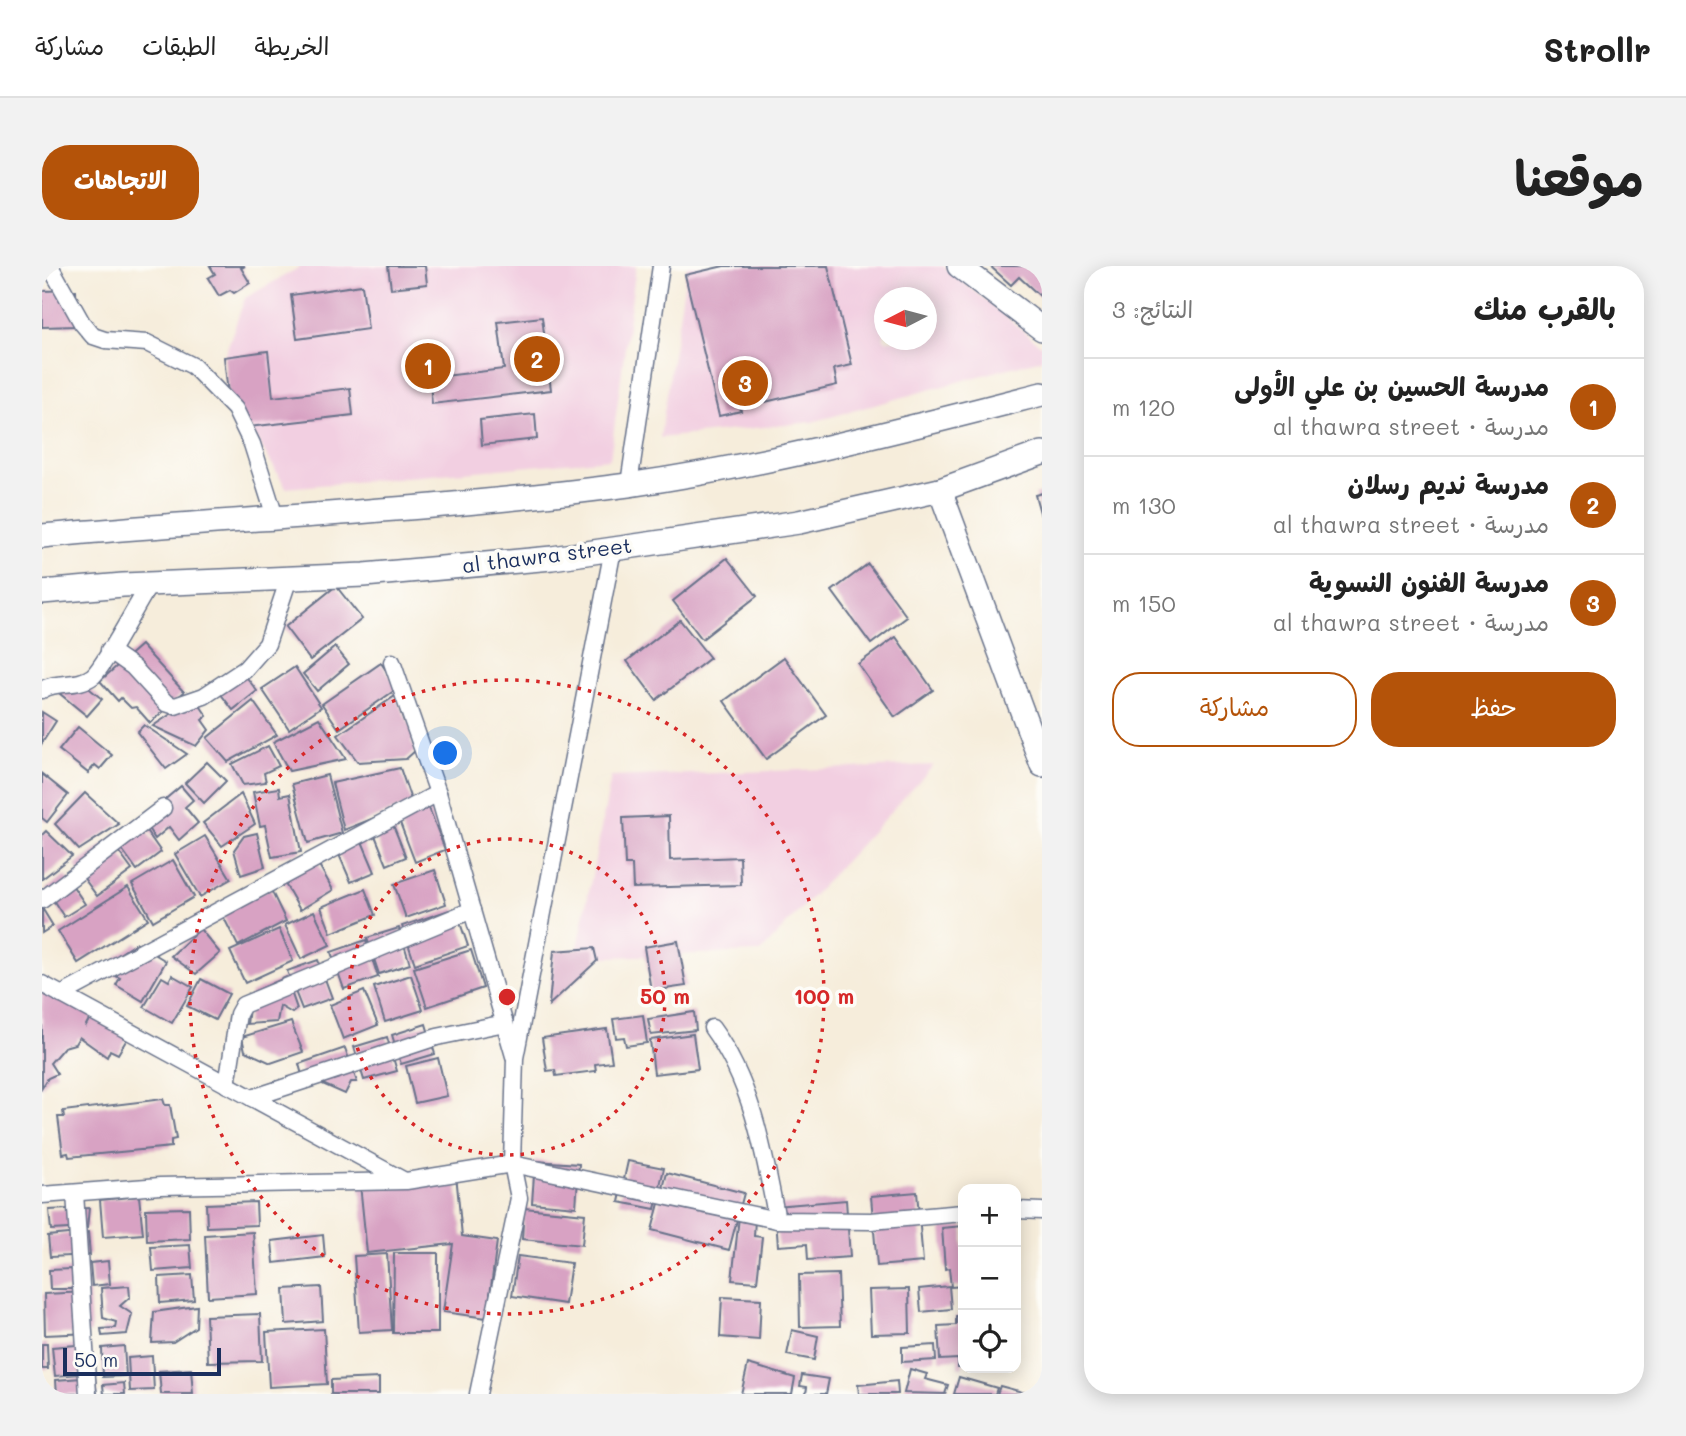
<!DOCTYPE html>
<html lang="ar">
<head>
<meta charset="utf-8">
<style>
  :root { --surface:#fff; --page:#f2f2f2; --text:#222; --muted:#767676; --line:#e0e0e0; --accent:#b45309 }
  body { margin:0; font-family:Mali,"Playpen Sans Arabic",sans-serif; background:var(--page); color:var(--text); direction:rtl }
  .controls { position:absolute; right:21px; bottom:21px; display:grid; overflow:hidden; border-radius:14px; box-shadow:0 4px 18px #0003 }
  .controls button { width:63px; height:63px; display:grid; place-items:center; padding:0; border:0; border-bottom:2px solid var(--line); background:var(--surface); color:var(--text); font:35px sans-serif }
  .compass { position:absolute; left:832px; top:21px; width:63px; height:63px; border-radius:50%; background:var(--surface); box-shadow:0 4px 18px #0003; rotate:264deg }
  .scale { position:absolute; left:21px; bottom:18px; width:158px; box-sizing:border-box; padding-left:7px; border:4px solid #1b2f5e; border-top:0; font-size:19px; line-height:24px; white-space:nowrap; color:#1b2f5e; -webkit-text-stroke:5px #fdfcf7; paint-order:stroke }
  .you { position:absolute; left:404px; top:488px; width:24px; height:24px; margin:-18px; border:5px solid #fff; border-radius:50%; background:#1a73e8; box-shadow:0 0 0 10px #1a73e833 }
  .badge { display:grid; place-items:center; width:46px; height:46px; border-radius:50%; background:var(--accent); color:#fff; font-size:23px; font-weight:700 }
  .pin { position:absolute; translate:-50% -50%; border:4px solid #fff; box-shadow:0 2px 7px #0006 }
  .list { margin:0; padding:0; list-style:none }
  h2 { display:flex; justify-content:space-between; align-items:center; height:91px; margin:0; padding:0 28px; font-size:30px }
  h2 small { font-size:23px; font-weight:400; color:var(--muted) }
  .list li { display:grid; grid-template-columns:46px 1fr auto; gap:21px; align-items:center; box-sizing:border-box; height:98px; padding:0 28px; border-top:2px solid var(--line) }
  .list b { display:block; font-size:26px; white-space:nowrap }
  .list p { margin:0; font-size:23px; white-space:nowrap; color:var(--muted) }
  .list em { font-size:23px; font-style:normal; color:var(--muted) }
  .actions { display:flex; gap:14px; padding:21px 28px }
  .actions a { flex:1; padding:16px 0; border:2px solid var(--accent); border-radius:28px; text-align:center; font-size:24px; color:var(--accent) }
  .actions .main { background:var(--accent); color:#fff }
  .icon { flex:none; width:38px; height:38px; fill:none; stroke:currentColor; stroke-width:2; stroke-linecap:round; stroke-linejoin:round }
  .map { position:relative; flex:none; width:1000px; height:1128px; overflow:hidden; direction:ltr; border-radius:28px }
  header { display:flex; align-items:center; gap:42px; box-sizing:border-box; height:98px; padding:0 35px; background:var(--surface); border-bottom:2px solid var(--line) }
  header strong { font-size:33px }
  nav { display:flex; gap:38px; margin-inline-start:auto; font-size:24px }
  .intro { display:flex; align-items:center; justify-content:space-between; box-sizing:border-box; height:168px; padding:0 42px }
  h1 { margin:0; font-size:49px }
  .button { padding:18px 32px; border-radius:28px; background:var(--accent); color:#fff; font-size:24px; font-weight:700 }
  main { display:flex; gap:42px; padding:0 42px }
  aside { flex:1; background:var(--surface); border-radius:28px; box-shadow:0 4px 18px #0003 }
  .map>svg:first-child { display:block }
  .built { fill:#f2cfe1; fill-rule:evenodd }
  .building { fill:#d8a2c3 }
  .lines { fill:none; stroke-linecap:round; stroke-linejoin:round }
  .street-casing { stroke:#68728a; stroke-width:19 }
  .secondary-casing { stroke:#68728a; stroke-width:26 }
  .street { stroke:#fff; stroke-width:16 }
  .secondary { stroke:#fff; stroke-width:23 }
  .ring { fill:none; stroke:#d62828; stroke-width:3.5; stroke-dasharray:3.5 7 }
  .labels { text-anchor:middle; stroke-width:7; stroke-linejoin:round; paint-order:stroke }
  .street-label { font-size:21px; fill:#1b2f5e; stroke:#fdfcf7 }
  .centre { fill:#d62828; stroke:#fdfcf7; stroke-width:3.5 }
  .ring-label { font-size:21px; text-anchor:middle; font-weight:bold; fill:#d62828; stroke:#fdfcf7; stroke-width:7; stroke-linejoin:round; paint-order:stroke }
</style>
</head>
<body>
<header>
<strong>Strollr</strong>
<nav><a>الخريطة</a><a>الطبقات</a><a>مشاركة</a></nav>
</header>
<div class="intro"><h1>موقعنا</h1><a class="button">الاتجاهات</a></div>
<main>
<aside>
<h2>بالقرب منك<small>النتائج: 3</small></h2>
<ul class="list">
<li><span class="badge">1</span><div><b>مدرسة الحسين بن علي الأولى</b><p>مدرسة · al thawra street</p></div><em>120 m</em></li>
<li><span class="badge">2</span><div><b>مدرسة نديم رسلان</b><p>مدرسة · al thawra street</p></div><em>130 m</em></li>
<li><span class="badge">3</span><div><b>مدرسة الفنون النسوية</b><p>مدرسة · al thawra street</p></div><em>150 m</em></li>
</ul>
<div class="actions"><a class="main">حفظ</a><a>مشاركة</a></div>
</aside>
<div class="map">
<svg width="1000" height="1128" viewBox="0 0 1000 1128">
  <rect width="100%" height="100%" fill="#fdfcf7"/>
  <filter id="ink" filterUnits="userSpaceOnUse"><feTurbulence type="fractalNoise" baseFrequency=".0143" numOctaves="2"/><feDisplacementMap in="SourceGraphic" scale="14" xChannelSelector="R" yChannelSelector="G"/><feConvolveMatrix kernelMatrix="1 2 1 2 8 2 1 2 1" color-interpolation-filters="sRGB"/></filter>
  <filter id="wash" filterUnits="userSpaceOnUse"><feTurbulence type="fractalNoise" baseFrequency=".00686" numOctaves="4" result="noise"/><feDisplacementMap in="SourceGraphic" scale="28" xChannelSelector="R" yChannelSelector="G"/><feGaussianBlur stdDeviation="1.57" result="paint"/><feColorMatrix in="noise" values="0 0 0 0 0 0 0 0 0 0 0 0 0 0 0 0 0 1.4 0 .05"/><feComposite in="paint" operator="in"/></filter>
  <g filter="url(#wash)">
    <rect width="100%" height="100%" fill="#f6eddb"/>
    <g class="built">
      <path d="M260,0H594L568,193L244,222L204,154L182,91L203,32Z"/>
      <path d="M645,0H901L1000,80V93L770,156L618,172ZM842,32H884V74H842Z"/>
      <path d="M892,499L719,686L534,692L569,511Z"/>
    </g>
    <g id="blocks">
      <g class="building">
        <path d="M168,0H203L199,2L208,17L192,27L188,24L177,30L166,12L173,8Z"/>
        <path d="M346,0H383L385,18L349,22Z"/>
        <path d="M682,0H786L810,99L792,103L795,119L723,136L719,122L695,128L699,145L677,150L643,9Z"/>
        <path d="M948,0H1000V32L977,11L969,19Z"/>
        <path d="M320,19L326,63L255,73L249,29Z"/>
        <path d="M34,24L35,60L0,61V25Z"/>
        <path d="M500,51L509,124L390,138L387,107L402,106L403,110L462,103L456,56Z"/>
        <path d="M226,85L231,131L308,122L311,149L198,162L187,137L182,91Z"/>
        <path d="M493,148L495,173L440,179L438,154Z"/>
        <path d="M1000,227V250H999L993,229Z"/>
        <path d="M685,292L715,330L660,373L631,335Z"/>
        <path d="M826,298L865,351L829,378L790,325Z"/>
        <path d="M294,320L320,353L268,394L243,361Z"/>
        <path d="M638,354L668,392L614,434L585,395Z"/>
        <path d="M854,371L891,424L853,451L816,398Z"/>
        <path d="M99,379L142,426L108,457L94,441L89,442L79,432L76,435L58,415Z"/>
        <path d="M293,381L307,398L275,425L261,408Z"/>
        <path d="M742,391L784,449L724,493L682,435Z"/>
        <path d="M339,397L356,422L297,463L280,438Z"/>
        <path d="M196,400L215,425L191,444L172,419Z"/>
        <path d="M253,401L279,441L247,463L220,423Z"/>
        <path d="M31,409L60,433L45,450L17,427Z"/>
        <path d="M353,430L374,471L369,476L374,484L364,493L316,496L296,469Z"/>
        <path d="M153,432L165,450L160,454L167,464L154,480L111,460Z"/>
        <path d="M211,435L235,469L186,496L165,472Z"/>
        <path d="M0,446L14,455L0,477Z"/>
        <path d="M277,452L304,493L247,505L231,476Z"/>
        <path d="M102,459L145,488L124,503L95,466Z"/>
        <path d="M36,461L70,489L58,503L53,499L46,507L17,484Z"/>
        <path d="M226,480L237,500L222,507L224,516L201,519L190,498Z"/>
        <path d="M165,496L184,515L162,537L143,517Z"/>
        <path d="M358,502L370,537L302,564L290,517Z"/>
        <path d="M0,508L26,529L5,556L0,552Z"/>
        <path d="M285,509L300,567L266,577L250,518Z"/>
        <path d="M139,520L151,534L143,541L156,557L137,574L127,561L113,573L100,553Z"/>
        <path d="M237,522L238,530L248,528L259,586L230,591L223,559L218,560L211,526Z"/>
        <path d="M43,527L77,558L37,584L13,558Z"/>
        <path d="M199,528L213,558L180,580L161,557Z"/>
        <path d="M387,542L403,584L373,596L357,554Z"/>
        <path d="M627,550L628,594L698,591L699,619L591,622L590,599H583L581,552Z"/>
        <path d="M96,553L119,586L95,604L71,571Z"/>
        <path d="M351,559L364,591L345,599L332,567Z"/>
        <path d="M4,565L30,590L0,613V569Z"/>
        <path d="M215,567L223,601L199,609L192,584L202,570Z"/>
        <path d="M163,570L189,613L158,631L133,588Z"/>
        <path d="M319,573L333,606L309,616L295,584Z"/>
        <path d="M68,574L90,604L55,630L33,600Z"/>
        <path d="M273,592L291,624L258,644L239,611Z"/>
        <path d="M131,594L152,631L111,655L90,618Z"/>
        <path d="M393,604L404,638L364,652L352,618Z"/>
        <path d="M24,610L43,638L22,651L4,623Z"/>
        <path d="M86,621L106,653L36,697L16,665Z"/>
        <path d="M228,622L244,655L196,680L179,646Z"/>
        <path d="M323,623L333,649L289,667L279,641Z"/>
        <path d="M0,642L11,660L0,667Z"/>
        <path d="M413,642L426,680L373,698L360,660Z"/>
        <path d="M272,645L288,679L259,693L243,659Z"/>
        <path d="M357,662L368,698L337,708L325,672Z"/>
        <path d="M158,663L178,687L154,708L129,690Z"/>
        <path d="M237,663L251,695L203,717L188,685Z"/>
        <path d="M324,674L336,711L302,723L289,686Z"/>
        <path d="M636,675L644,720L609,725L602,681Z"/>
        <path d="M94,677L124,695L101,735L74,719L78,712L66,706L76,689Z"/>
        <path d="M552,682L555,695L507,739L512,685Z"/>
        <path d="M429,684L441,722L385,741L372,702Z"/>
        <path d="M276,694L290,732L260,743L245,705Z"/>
        <path d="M130,709L151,721L130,757L102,741L120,711L127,715Z"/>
        <path d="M369,709L381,744L343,756L332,721Z"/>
        <path d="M244,711L255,743L250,747L238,740L235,756L205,758L209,727Z"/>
        <path d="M159,713L187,728L173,754L145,740Z"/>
        <path d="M5,718L53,742L43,761L54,742L91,763L76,788L68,784L65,791L37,771L33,778L22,781L8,797L15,808L6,812L0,822V728Z"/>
        <path d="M322,725L336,759L301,773L288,739Z"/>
        <path d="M652,746L654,764L609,769L606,753Z"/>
        <path d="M601,749L605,777L584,780L582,771L574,772L571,753Z"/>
        <path d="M249,756L261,786L229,797L203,785L200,771Z"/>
        <path d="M384,758L393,788L359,798L350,769Z"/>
        <path d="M565,763L570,796L553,798L554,805L514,810L513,804L505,805L500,772Z"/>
        <path d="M651,768L656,803L612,808L608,774Z"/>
        <path d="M345,771L355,805L322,814L312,781Z"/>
        <path d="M303,782L315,816H309L303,828L260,809L257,798Z"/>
        <path d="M396,792L405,830L373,837L364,800Z"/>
        <path d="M121,833L123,839H128L134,873L129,874V881L27,891L26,887L21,888L16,851H22L21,845Z"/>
        <path d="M493,895L537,898L534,941L490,937Z"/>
        <path d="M586,895L622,902L613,943L577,936Z"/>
        <path d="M625,907L702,927L687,984L610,964Z"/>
        <path d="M414,908L420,970L455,975L445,1052L401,1046L411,978L325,987L318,918Z"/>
        <path d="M875,926L881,996L835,1000L829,930Z"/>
        <path d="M97,930L101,968L61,971L58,934Z"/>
        <path d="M804,934L808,991L766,994L765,978L736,980L733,940Z"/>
        <path d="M214,936L215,959L165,961L164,938Z"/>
        <path d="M47,942L45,962L9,964L7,944Z"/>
        <path d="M147,942L148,973L105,975L104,943Z"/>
        <path d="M482,942L543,948L540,979L480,973Z"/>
        <path d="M697,951L713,953L712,970L720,971L715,1016L690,1014Z"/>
        <path d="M921,960V1020L909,1021L907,1002L903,1003L900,962Z"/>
        <path d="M46,966L48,989L8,991L6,970Z"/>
        <path d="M211,966L215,1028L166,1031L163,969Z"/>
        <path d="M281,969L283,991L232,997L230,975Z"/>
        <path d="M148,979L150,1002L111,1005L109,981Z"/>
        <path d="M352,987H396V1067H351Z"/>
        <path d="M345,988L350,1064L317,1066L312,990Z"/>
        <path d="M476,990L529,997L523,1038L470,1030Z"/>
        <path d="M66,995L68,1018L50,1020L48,997Z"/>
        <path d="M30,1003L31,1023H8L7,1004Z"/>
        <path d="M796,1008L798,1060L758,1061L757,1009Z"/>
        <path d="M150,1009L152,1034L118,1037L117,1011Z"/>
        <path d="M87,1020L88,1031L78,1040L90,1048L85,1068L60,1070L59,1063L73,1062L74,1056L61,1052L59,1022Z"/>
        <path d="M907,1020L909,1043L879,1046L877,1023Z"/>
        <path d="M279,1021L281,1055L244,1058L242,1023Z"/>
        <path d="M867,1023L868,1067L829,1068L827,1024Z"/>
        <path d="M47,1026L49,1067L3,1069L2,1028Z"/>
        <path d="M680,1031L719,1033L717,1074L678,1071Z"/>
        <path d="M155,1040L154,1061L131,1076L110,1077L112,1046Z"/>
        <path d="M218,1048L220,1095L166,1096L164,1050Z"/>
        <path d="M914,1050H921V1101H916V1093L898,1094L896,1060L914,1059Z"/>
        <path d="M282,1063L285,1118L227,1121L224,1066Z"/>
        <path d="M750,1064L776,1070L772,1094L745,1089Z"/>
        <path d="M0,1078H5L6,1103H0Z"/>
        <path d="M47,1078L50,1107L13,1110L10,1081Z"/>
        <path d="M893,1079L894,1094L860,1096V1081Z"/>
        <path d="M82,1080L84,1110L61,1111L60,1082Z"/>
        <path d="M110,1090L112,1124L88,1125L86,1092Z"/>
        <path d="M706,1098L753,1112L750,1128H699Z"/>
        <path d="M149,1103L151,1128H119L117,1105Z"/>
        <path d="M868,1103L885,1108L883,1113L906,1119L903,1128L862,1127Z"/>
        <path d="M760,1109L787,1113L784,1128H764L765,1121L758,1120Z"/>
        <path d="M53,1111L55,1128H15L14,1114Z"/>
        <path d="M917,1111L955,1122L953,1128H912Z"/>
        <path d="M337,1112V1128H289V1114Z"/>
        <path d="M855,1115L856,1128H817L816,1119Z"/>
        <path d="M82,1117L83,1128H62L61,1119Z"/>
        <path d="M958,1120L984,1127V1128H955Z"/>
      </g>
    </g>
  </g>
  <g filter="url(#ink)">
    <use href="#blocks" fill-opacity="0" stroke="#68728a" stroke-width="2"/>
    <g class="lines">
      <g class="street-casing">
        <g id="street">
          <path d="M8,0L40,57L51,70L63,74L105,77L151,100L193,143L210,178L233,251"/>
          <path d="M587,218L619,0"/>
          <path d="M67,384L91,401L124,437L133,440L162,430L203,403L225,378L247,312"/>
          <path d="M350,396L396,527L472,790"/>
          <path d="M0,424C16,414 35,422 51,410C64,398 96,336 108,318"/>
          <path d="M0,634L121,542"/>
          <path d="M0,718L361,914"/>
          <path d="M19,729L396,527"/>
          <path d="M670,762C711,818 722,887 735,954"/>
          <path d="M185,819L196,748L201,739L430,644"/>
          <path d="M210,832L395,771L463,757"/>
          <path d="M33,927L46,1128"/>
          <path d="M0,929L118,920L364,915L470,898L735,954L829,955L921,947"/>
          <path d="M974,944L1000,945"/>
          <path d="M436,1128L477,932L470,898L473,792L571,283"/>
        </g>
      </g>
      <g class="secondary-casing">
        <g id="secondary">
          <path d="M917,0L1000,63"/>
          <path d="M898,224L1000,499"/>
          <path d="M0,270C195,252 392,245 586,219C726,199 863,163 1000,128"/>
          <path d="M0,326L81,319L322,309L510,292L757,256L898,224L1000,187"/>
        </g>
      </g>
      <use href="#street" class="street"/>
      <use href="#secondary" class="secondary"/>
    </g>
  </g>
  <g class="ring">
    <circle cx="465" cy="731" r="158"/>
    <circle cx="465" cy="731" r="317"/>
  </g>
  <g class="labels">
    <g class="street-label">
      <text transform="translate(505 290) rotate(-7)" y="7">al thawra street</text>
    </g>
  </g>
  <circle cx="465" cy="731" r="10" class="centre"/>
  <g class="ring-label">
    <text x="623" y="738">50 m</text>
    <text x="782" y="738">100 m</text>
  </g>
</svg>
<div class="controls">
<button>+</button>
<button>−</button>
<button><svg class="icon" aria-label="locate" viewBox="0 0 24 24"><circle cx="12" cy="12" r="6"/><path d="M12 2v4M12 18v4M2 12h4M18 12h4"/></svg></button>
</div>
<svg class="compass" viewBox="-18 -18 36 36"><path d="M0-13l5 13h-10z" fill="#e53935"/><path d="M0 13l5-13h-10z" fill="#767676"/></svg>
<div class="scale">50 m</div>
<div class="you"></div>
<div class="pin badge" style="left:386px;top:100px">1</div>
<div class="pin badge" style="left:495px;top:93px">2</div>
<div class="pin badge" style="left:703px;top:117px">3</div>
</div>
</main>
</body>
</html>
